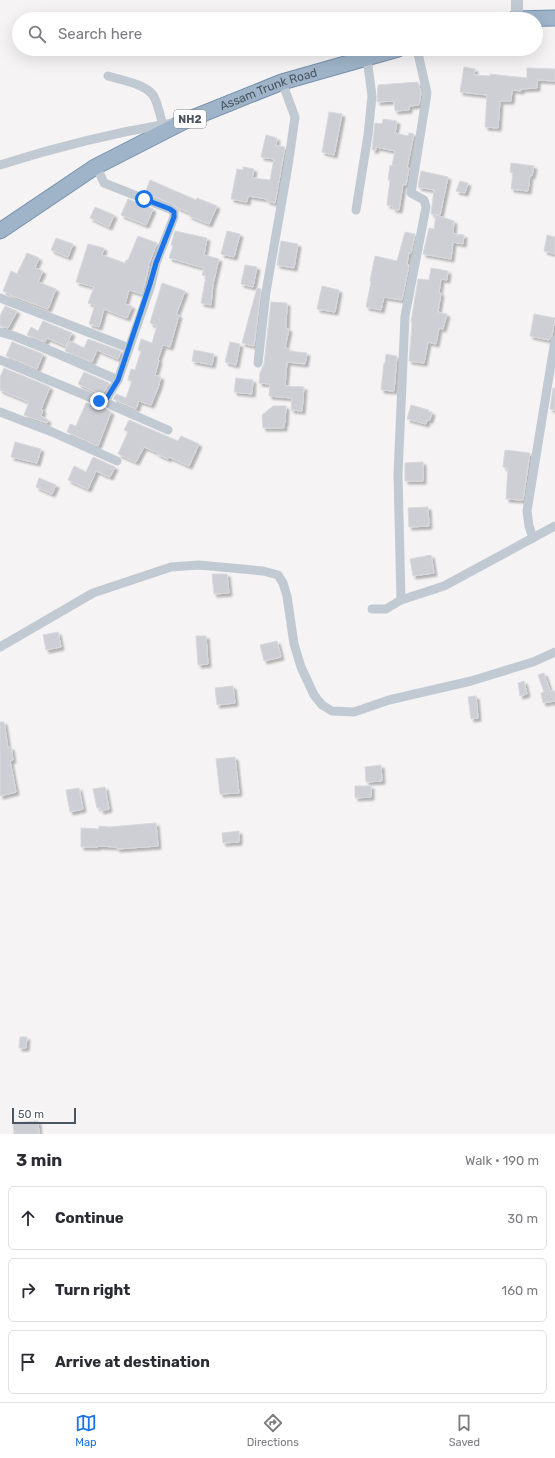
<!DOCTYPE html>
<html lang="en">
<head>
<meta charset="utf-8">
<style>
  :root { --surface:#fff; --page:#f2f2f3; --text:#2b2b33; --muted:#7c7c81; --line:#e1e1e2; --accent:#1a73e8 }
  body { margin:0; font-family:Rubik,sans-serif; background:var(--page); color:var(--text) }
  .scale { position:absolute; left:12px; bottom:10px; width:64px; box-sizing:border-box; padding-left:4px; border:2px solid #4a5661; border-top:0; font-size:11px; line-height:14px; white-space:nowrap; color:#4a5661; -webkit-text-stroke:3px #fff; paint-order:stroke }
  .stop { position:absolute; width:12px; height:12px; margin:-9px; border:3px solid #1a73e8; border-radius:50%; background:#fff }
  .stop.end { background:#1a73e8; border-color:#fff; box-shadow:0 1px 4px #0008 }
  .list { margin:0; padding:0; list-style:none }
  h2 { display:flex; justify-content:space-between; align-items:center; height:52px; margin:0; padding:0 16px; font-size:17px }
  h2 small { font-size:13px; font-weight:400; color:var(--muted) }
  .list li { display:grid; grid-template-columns:26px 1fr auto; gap:12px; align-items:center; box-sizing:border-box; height:64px; margin:0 8px 8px; padding:0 8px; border:1px solid var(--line); border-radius:6px }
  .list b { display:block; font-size:15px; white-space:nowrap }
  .list em { font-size:13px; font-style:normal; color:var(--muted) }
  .icon { flex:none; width:22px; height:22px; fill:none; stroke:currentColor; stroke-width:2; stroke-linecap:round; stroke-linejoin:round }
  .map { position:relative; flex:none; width:555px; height:1134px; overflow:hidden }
  .search { position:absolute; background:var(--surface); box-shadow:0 4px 16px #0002; left:12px; right:12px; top:12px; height:44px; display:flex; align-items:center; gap:10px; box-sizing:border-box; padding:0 14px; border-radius:22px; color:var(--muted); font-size:15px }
  .sheet { height:268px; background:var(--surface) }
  nav { display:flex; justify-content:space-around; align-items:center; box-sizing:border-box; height:56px; border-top:1px solid var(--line); background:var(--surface); font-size:11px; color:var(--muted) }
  nav a { display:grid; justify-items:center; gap:2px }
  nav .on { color:var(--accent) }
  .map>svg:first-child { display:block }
  .building { fill:#cdcfd5; stroke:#d7d9de; filter:url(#shadow) }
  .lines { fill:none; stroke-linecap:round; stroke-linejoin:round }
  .trunk-casing { stroke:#7690ad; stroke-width:17 }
  .minor { stroke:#c1cad2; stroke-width:9 }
  .tertiary { stroke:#c1cad2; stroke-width:12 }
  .trunk { stroke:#9fb4c9; stroke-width:15 }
  .route { stroke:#1a73e8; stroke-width:5 }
  .labels { text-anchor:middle; stroke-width:3.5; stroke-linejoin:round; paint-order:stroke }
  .shield { fill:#fff; stroke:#808990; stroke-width:1 }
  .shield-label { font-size:11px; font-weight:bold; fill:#4a5661 }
  .street-label { font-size:12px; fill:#4a5661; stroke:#fff }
</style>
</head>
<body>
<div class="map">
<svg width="555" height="1134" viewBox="0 0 555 1134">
  <defs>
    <filter id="shadow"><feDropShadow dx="3" dy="3" stdDeviation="1" flood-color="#0004"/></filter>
  </defs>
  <rect width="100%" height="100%" fill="#f5f3f3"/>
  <g class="building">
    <path d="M464,67L475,69L474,75L490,76V74L527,78V68L555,69V81L537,80V88L521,89V91L512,90L511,101H500L498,128L485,127L487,95L460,92Z"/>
    <path d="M418,82L421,93L419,105L409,106V110L395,111L394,101L377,102L378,85Z"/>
    <path d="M329,112L342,114L334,155L322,152Z"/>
    <path d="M383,119L397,121L395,133L408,136L409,133L414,134L407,168H409L406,185L403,184L399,210L393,209V206L387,205L390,180H388L390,165L392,166L395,151L376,147V150H372L375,123L382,124Z"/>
    <path d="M266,135L277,138L276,146L285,147L275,203L267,201V199L248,196L247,202L231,199L237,169L243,170V167L254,169L252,178L270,180L274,159L261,157Z"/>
    <path d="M511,163L534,166L532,176L530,175L528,191L511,189L513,173L510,172Z"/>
    <path d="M421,171L448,177L440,215L431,214L434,190L418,187Z"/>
    <path d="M150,180L196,200L197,198L217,206L209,224L189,216L190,213L178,208L172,204L145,193Z"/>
    <path d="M460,181L468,183L465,193L456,191Z"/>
    <path d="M128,199L153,209L146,225L121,215Z"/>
    <path d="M95,207L114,215L109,227L90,218Z"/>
    <path d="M436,215L454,221L453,234L464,235L463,244L453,242L451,259L423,254L429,228L434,229Z"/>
    <path d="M175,231L207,238L204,255L219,259L213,284L211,305L201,303L206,276L202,275L204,268L169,258L173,246L171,245Z"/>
    <path d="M227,231L240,234L234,257L221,254Z"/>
    <path d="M405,232L415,234L411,253L409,252L407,264L409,265L402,300L384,297L381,310L366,307L371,282L370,281L375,256L397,261Z"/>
    <path d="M547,235L555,237V254L544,251Z"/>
    <path d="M138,236L157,243L148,266H149L145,283L142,294L129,290L125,304L132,306L127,318L104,309L99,327L89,324L95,305L88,303L94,287L76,282L88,244L104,248L102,255L125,263L126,260H128Z"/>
    <path d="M56,238L73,244L68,257L51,250Z"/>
    <path d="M281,241L298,244L294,268L277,265Z"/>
    <path d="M27,253L39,258L35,268L43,271L38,282L56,289L48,309L10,295V294L3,291L11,271L17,274Z"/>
    <path d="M245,265L257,267L253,287L241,284Z"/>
    <path d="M431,268L448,271L447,280L441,279L439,293H441L438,312L447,314L443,329L439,328L436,344L428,342L424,363L409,361L412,323L411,322L418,279L429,280Z"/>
    <path d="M162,283L185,291L176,315H179L170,347L163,345L158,359L159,360L155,375L161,377L158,388L151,405L139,401L136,409L113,399L116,394L126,398L132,381L128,380L131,369L135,370L141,351L138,350L141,339L152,343L157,326L150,323Z"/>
    <path d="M322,286L339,290L335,312L317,309Z"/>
    <path d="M257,288L261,289L254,346L242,343Z"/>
    <path d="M271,302L287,303L286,328L289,329L285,348L290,349L289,351L307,353L305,364L287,362L285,386L304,387L302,411L291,410L292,398L269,396L270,384L259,383L260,373L264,364Z"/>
    <path d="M5,306L17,311L8,328L0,326V316Z"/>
    <path d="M534,314L555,318L552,335L549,340L530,336Z"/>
    <path d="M43,321L72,333L66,346L47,338L45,342L27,335L31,327L38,331Z"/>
    <path d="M88,339L121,351L118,359L97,350L92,362L65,351L70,341L84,348Z"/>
    <path d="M12,342L43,354L37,369L6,356Z"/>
    <path d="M230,342L240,344L236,365L225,362Z"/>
    <path d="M194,350L214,354L212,365L192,361Z"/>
    <path d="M386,354L397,356L394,391L381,390L384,363H385Z"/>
    <path d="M4,368L50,387L41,409L43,410L41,416L48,420L47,423L24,415L29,402L0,390V377Z"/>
    <path d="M84,372L109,383L102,395L78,384Z"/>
    <path d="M236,378L253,380L252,394L234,392Z"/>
    <path d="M553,388H555V410L550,409Z"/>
    <path d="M86,403L97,407H103L111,412L98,446L67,432L70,424L76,426Z"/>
    <path d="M411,405L429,410L428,412H432L430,420H427L426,424L407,419Z"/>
    <path d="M273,406H286L285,423H284V428H263L262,415Z"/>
    <path d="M129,420L178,441L181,436L199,444L189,466L169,457L168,459L157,454L158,453L144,447L136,462L118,454L128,432L124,430Z"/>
    <path d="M15,442L41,449L37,463L11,457Z"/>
    <path d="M505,450L530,453L523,500L506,499L508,468L503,467Z"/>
    <path d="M93,457L115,467L110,477L96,471L88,489L68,480L74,466L86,472Z"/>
    <path d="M423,462V481H405V463Z"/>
    <path d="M39,478L56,485L52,494L36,487Z"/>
    <path d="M428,507L429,526L409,527L408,508Z"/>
    <path d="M431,555L434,573L413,576L410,559Z"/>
    <path d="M212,574H227L229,593L214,594Z"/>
    <path d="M58,632L61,647L46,650L43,635Z"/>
    <path d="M196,636H206L208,664L198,665Z"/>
    <path d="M277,641L281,657L264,661L260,645Z"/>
    <path d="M544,673L550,691H555V701L543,703L541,693L544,692L538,675Z"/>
    <path d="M524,681L527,694L520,696L518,683Z"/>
    <path d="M233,686L235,703L217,705L215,688Z"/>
    <path d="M476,696L478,718L471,719L468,697Z"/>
    <path d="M0,722H4L8,748L11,747L13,760L10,761L16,792L0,796Z"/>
    <path d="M235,757L239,793L220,794L216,759Z"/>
    <path d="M381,765L382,781L366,782L365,767Z"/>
    <path d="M355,786H371V797L355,798Z"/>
    <path d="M105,787L109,809L101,811L100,807L97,808L93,789Z"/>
    <path d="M79,788L83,809L70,812L66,790Z"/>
    <path d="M156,823L158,846L117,849V847L98,846V847H81V828L99,829V826L109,827Z"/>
    <path d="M239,831V842L223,843L222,833Z"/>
    <path d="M20,1037H27L26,1048H19Z"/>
    <path d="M38,1121L39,1134H14L13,1123Z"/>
  </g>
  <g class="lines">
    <g class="trunk-casing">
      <g id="trunk">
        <path d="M514,19L555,18"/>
        <path id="s1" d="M0,231L95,167L185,121L282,82L398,49"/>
      </g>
    </g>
    <g class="minor">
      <path d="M108,76C121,80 145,84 153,95C158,103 160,116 163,125"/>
      <path d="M0,165C56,147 113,133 172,123"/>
      <path d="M95,167L100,174L104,183L170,209L174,212V217L156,263L151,285L118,380L105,401"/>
      <path d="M356,210L368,135L372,96L367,58"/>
      <path d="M0,298L129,348"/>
      <path d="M0,332L14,336L44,348L118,380"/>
      <path d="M0,360L99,401H105L113,406L168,430"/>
      <path d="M258,363L266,292L288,166L295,117L282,82"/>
      <path d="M0,412L52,432L117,461"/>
      <path d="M533,538L529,526L527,511L555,340"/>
      <path d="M401,600L444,586L555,526"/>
      <path d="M372,609H386L401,600L398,474L405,316L426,207L424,200L411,193L427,93L417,49"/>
      <path d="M0,647L93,593L171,567L199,565L263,571L278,575L283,583L287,596L294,644L301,667L314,695L322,705L332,711L354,712L389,700L471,681L533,662L555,652"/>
    </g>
    <path class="tertiary" d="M517,18V0"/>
    <use href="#trunk" class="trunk"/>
  </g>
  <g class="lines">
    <path class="route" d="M99,401H105L118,380L150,284L156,263L174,217V212L170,209L144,199"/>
  </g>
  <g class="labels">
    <rect class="shield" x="174" y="110" width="32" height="18" rx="3"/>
    <g class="shield-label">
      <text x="190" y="123">NH2</text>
    </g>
    <g class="street-label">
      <text dy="4" stroke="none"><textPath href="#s1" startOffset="305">Assam Trunk Road</textPath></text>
    </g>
  </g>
</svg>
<div class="scale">50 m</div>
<div class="stop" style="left:144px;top:199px"></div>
<div class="stop end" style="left:99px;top:401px"></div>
<div class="search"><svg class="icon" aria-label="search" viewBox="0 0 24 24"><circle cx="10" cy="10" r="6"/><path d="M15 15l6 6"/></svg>Search here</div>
</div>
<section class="sheet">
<h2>3 min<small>Walk · 190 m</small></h2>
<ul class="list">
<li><svg class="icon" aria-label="ahead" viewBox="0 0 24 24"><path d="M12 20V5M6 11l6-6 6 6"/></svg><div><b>Continue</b></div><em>30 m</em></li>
<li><svg class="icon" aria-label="right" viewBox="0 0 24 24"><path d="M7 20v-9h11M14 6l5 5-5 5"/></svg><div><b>Turn right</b></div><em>160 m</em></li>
<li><svg class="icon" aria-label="arrive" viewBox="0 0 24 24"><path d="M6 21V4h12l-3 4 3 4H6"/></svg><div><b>Arrive at destination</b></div></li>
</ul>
</section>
<nav>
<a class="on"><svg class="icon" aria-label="map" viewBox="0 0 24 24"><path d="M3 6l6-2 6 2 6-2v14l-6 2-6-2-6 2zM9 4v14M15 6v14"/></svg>Map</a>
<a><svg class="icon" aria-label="directions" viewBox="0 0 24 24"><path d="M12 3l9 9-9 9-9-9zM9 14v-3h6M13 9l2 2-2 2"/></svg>Directions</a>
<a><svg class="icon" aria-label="saved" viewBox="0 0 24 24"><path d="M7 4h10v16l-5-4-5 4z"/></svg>Saved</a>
</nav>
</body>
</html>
